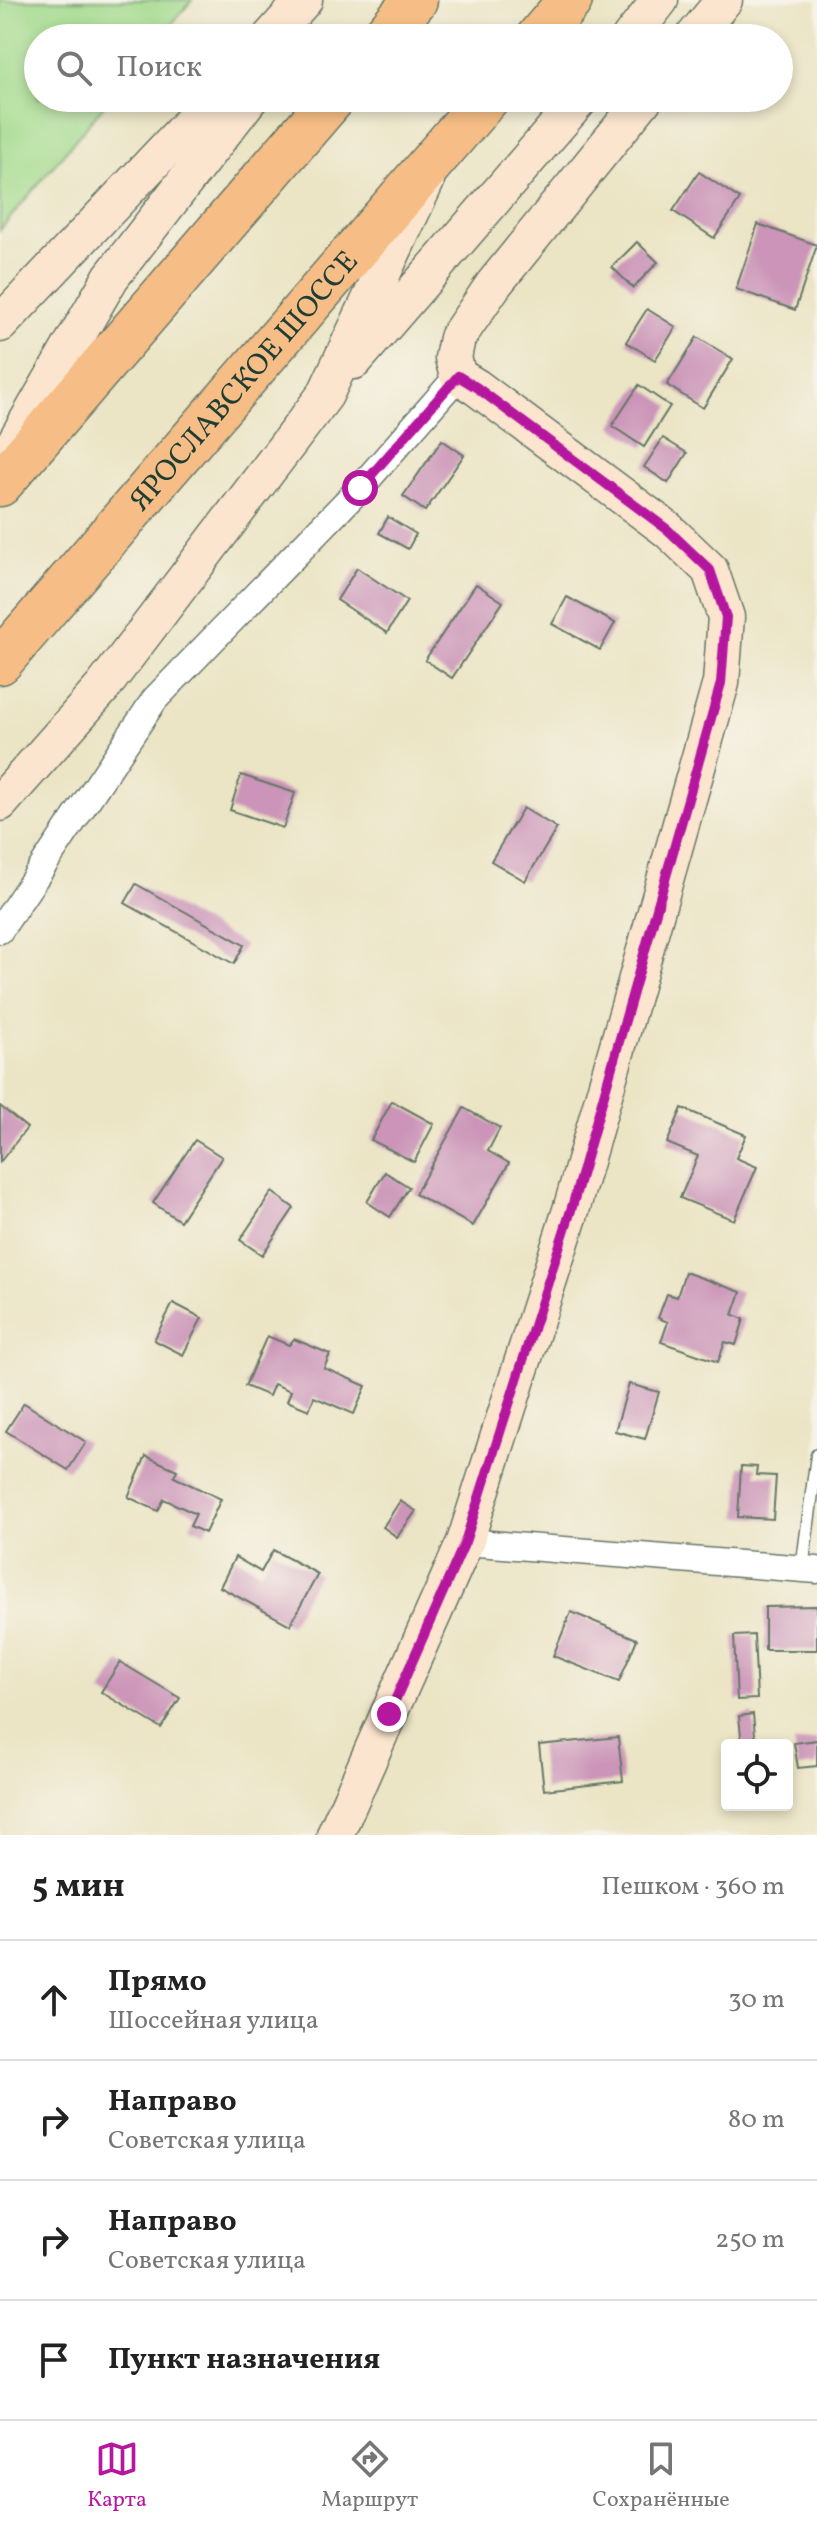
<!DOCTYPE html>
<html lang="ru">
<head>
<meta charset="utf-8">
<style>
  :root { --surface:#fff; --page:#f2f2f2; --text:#222; --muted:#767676; --line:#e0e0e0; --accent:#b5179e }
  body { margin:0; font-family:Vollkorn,serif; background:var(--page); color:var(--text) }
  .controls { position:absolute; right:24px; bottom:24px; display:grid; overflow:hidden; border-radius:8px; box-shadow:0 4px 12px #0003 }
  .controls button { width:72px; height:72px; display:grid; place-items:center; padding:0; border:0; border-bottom:2px solid var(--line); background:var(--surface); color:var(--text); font:40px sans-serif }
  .stop { position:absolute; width:24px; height:24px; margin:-18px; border:6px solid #b5179e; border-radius:50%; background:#fff }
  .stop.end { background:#b5179e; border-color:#fff; box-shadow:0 2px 8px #0008 }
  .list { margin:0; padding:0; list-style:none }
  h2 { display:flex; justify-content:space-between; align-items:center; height:104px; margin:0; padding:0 32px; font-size:34px }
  h2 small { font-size:26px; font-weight:400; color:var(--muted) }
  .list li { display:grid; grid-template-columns:52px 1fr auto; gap:24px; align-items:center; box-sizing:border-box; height:120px; padding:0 32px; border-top:2px solid var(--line) }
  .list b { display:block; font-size:30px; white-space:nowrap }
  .list p { margin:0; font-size:26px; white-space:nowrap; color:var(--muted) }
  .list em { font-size:26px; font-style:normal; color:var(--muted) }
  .icon { flex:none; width:44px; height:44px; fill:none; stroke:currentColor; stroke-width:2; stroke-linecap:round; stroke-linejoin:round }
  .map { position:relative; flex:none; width:817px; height:1835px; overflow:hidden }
  .search { position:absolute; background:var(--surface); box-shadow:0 4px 12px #0003; left:24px; right:24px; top:24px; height:88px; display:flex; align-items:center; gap:20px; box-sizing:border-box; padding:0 28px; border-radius:44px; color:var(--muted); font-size:30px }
  .sheet { height:584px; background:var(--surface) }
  nav { display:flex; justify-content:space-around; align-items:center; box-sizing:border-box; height:112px; border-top:2px solid var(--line); background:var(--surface); font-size:22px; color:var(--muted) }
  nav a { display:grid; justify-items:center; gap:4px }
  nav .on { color:var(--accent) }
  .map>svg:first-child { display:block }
  .green { fill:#a2da8c; stroke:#608c60; stroke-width:2 }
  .building { fill:#cb94b8 }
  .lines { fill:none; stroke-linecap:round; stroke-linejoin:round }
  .lane-casing { stroke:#667767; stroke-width:15 }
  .street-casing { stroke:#667767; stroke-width:29 }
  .secondary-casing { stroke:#667767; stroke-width:39 }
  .highway-casing { stroke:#667767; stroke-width:47 }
  .lane { stroke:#fff; stroke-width:12 }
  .street { stroke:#fff; stroke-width:26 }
  .secondary { stroke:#fbe5cf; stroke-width:36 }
  .highway { stroke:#f6be86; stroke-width:44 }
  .route { stroke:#b5179e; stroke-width:10 }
  .labels { text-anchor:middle; stroke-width:8; stroke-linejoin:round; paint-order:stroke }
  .street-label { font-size:30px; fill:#1f3d34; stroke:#f7f3e8 }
</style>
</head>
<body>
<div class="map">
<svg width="817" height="1835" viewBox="0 0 817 1835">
  <rect width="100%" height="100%" fill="#f7f3e8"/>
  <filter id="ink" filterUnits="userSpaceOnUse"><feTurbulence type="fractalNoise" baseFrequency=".0125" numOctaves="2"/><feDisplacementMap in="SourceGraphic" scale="16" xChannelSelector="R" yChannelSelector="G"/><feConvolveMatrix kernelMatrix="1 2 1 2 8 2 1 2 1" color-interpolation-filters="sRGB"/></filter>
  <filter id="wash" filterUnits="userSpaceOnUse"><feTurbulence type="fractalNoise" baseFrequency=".006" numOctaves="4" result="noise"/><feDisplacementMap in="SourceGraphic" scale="32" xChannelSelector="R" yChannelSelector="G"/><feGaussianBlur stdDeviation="1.8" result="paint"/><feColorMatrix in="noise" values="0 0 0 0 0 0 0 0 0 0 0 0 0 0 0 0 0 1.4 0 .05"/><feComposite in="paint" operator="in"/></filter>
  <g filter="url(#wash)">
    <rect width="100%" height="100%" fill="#ebe4c5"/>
    <path class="green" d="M0,0H192L160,38H38V98H110L0,230Z"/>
    <g id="blocks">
      <g class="building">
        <path d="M699,172L740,199L714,238L673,211Z"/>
        <path d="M758,224L817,245L795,310L736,289Z"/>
        <path d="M637,242L658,262L633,288L612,267Z"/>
        <path d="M647,309L676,327L655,360L626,342Z"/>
        <path d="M697,337L733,359L703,408L667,385Z"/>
        <path d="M639,385L670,406L644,447L612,426Z"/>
        <path d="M663,438L687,453L668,483L644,467Z"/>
        <path d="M442,440L464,455L425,511L403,496Z"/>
        <path d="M388,517L416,534L408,549L379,533Z"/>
        <path d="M357,568L407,601L387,633L337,600Z"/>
        <path d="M476,584L503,602L452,678L425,660Z"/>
        <path d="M567,597L615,623L600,650L552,624Z"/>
        <path d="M241,775L295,793L283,828L230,810Z"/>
        <path d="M523,808L557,828L525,881L491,861Z"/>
        <path d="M136,884L244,945L234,964L125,903Z"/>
        <path d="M392,1101L434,1124L414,1162L371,1140Z"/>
        <path d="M0,1106L27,1128L0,1162Z"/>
        <path d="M464,1108L500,1128L488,1151L509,1163L473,1226L415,1194Z"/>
        <path d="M682,1108L746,1135L736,1158L757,1167L734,1220L680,1198L698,1156L667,1143Z"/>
        <path d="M195,1140L222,1157L180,1221L153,1203Z"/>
        <path d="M385,1172L409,1187L390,1217L367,1202Z"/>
        <path d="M272,1192L294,1208L262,1255L240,1240Z"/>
        <path d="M685,1272L741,1292L733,1315L744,1319L736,1345L725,1342L718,1362L661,1342L668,1322L658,1318L667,1294L677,1297Z"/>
        <path d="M173,1303L202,1318L183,1355L154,1340Z"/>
        <path d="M267,1336L289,1345L294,1339L330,1354L324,1368L366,1386L354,1414L314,1397L309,1410L287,1401L291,1391L274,1384L269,1396L245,1386Z"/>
        <path d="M629,1384L659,1392L645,1439L615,1431Z"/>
        <path d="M24,1403L86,1442L68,1470L6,1431Z"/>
        <path d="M146,1456L177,1470L174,1477L221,1499L205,1533L190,1526L196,1514L164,1499L158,1511L128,1497Z"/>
        <path d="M741,1466L757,1467L756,1475L776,1476L773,1519L738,1517Z"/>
        <path d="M400,1501L416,1511L397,1537L383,1527Z"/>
        <path d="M273,1550L318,1574L290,1625L220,1587L235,1557L261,1572Z"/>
        <path d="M817,1606V1650H765V1607Z"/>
        <path d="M571,1612L637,1639L619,1682L553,1656Z"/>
        <path d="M754,1635L757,1699L737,1700L734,1636Z"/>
        <path d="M120,1662L180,1698L161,1728L101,1692Z"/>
        <path d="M753,1714L756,1745H742L739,1716Z"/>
        <path d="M618,1737L623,1781L544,1790L539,1745Z"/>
        <path d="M817,1740V1766L798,1768L794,1743Z"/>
      </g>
    </g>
  </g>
  <g filter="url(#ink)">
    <use href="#blocks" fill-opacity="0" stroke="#667767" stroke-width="2"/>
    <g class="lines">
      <g class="lane-casing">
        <path id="lane" d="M802,1569L817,1455"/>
      </g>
      <g class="street-casing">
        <g id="street">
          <path d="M0,930L155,699L360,488L458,376"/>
          <path d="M465,1542L817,1570"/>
        </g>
      </g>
      <g class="secondary-casing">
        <g id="secondary">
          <path d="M270,38L304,0"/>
          <path d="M630,38L660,0"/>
          <path d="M693,38L724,0"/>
          <path d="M0,324L214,98"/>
          <path d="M354,361L581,98"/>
          <path d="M9,453L111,277L250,98"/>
          <path d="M0,803L103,687L325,395L426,181"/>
          <path d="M335,1835L465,1542L572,1207L721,683L726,617L710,570L668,530L476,387L458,376L453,358L457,338L494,284L645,98"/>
        </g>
      </g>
      <g class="highway-casing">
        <g id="highway">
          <path d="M383,38L415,0"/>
          <path d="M538,38L570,0"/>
          <path d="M0,484L333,98"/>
          <path id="s1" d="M0,662L487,98"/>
        </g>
      </g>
      <use href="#lane" class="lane"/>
      <use href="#street" class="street"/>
      <use href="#secondary" class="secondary"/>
      <use href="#highway" class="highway"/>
    </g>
  </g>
  <g class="lines" filter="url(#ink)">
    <path class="route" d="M360,488L458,376L476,387L668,530L710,570L726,617L721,683L572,1207L465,1542L389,1714"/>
  </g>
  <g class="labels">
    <g class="street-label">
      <text dy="10" stroke="none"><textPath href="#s1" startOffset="372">ЯРОСЛАВСКОЕ ШОССЕ</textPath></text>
    </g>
  </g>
</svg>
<div class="controls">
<button><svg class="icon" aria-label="locate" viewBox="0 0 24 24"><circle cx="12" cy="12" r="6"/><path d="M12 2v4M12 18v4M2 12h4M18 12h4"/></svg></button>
</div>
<div class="stop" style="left:360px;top:488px"></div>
<div class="stop end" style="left:389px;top:1714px"></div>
<div class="search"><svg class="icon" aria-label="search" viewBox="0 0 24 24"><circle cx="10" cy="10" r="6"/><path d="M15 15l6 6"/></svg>Поиск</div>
</div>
<section class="sheet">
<h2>5 мин<small>Пешком · 360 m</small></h2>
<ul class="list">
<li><svg class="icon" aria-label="ahead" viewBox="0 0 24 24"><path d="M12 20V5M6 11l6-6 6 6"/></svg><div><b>Прямо</b><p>Шоссейная улица</p></div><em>30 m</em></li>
<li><svg class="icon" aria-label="right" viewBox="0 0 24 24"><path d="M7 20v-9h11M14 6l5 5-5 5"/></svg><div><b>Направо</b><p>Советская улица</p></div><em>80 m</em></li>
<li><svg class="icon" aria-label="right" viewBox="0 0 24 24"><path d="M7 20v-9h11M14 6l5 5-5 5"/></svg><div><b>Направо</b><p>Советская улица</p></div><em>250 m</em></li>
<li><svg class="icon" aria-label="arrive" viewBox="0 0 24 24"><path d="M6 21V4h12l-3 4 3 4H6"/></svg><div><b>Пункт назначения</b></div></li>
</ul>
</section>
<nav>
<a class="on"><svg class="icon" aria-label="map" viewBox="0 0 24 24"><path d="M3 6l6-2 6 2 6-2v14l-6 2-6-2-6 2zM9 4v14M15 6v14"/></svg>Карта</a>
<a><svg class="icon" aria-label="directions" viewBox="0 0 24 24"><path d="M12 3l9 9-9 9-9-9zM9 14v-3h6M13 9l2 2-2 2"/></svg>Маршрут</a>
<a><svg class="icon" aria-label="saved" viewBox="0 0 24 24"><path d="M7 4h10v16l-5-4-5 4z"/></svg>Сохранённые</a>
</nav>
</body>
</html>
